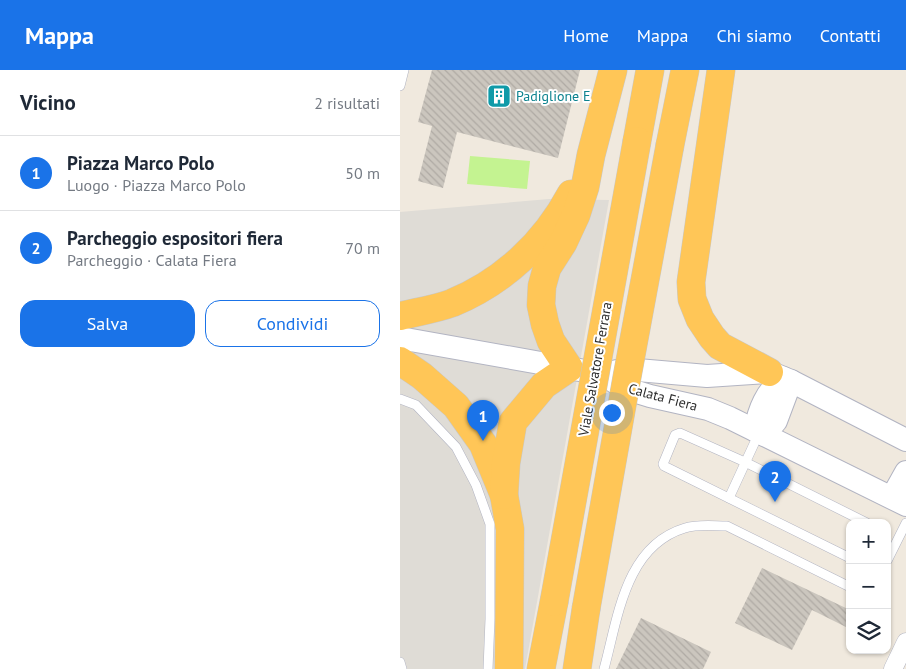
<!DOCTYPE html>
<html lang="it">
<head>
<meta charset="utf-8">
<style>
  :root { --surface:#fff; --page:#f2f2f3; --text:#1f2937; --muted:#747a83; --line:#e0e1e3; --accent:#1a73e8 }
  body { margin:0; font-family:"PT Sans",sans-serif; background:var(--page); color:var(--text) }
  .controls { position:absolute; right:15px; bottom:15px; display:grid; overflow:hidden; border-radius:10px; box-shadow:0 1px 4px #0004 }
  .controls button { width:45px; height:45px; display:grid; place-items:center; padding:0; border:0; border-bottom:1px solid var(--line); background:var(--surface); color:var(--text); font:25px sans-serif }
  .you { position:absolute; left:211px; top:342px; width:18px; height:18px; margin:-12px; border:4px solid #fff; border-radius:50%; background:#1a73e8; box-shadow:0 0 0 8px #1a73e833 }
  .badge { display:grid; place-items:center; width:32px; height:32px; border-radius:50%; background:var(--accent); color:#fff; font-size:16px; font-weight:700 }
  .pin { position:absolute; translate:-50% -41px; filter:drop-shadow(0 1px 2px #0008) }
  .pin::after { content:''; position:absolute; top:26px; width:18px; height:15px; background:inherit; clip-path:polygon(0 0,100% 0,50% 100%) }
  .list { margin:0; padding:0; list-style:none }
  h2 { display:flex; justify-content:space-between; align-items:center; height:65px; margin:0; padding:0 20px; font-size:21px }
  h2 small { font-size:16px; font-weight:400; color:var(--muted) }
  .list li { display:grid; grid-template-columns:32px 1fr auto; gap:15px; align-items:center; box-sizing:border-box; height:75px; padding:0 20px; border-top:1px solid var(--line) }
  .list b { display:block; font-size:19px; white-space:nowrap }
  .list p { margin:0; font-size:16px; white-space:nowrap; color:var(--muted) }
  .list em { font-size:16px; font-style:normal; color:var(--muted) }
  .actions { display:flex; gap:10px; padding:15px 20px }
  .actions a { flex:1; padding:11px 0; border:1px solid var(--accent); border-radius:15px; text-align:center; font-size:18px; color:var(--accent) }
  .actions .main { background:var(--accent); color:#fff }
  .icon { flex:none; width:28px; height:28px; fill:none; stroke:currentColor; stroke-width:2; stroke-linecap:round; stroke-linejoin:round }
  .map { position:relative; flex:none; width:506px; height:599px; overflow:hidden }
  header { display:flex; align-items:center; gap:30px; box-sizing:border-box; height:70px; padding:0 25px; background:var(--accent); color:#fff }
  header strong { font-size:24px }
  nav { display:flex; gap:28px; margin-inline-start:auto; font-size:18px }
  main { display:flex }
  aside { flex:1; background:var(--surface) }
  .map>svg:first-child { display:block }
  .pitch { fill:#c4f391 }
  .plaza { fill:#dfdcd6 }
  .building { fill:url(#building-back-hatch) }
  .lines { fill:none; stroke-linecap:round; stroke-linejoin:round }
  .service-casing { stroke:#b2b4c2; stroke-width:10 }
  .minor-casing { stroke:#b2b4c2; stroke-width:19 }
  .tertiary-casing { stroke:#b2b4c2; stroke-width:24 }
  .trunk-casing { stroke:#c8c8c8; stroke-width:29 }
  .service { stroke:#fff; stroke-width:9 }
  .minor { stroke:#fff; stroke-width:18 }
  .tertiary { stroke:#fff; stroke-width:22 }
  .trunk { stroke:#ffc657; stroke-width:28 }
  .trunk-bridge-casing { stroke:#c8c8c8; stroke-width:29; stroke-linecap:butt }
  .trunk-bridge { stroke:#ffc657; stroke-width:28 }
  .labels { text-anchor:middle; stroke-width:4; stroke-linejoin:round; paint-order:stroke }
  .culture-label { font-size:14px; fill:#0d838f; stroke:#fff; text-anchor:start }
  .street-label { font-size:14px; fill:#2d2d2d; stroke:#fff }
</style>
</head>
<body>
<header>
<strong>Mappa</strong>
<nav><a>Home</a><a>Mappa</a><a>Chi siamo</a><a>Contatti</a></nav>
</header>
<main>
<aside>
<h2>Vicino<small>2 risultati</small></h2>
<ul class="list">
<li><span class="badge">1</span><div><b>Piazza Marco Polo</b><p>Luogo · Piazza Marco Polo</p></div><em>50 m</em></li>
<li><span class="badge">2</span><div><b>Parcheggio espositori fiera</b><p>Parcheggio · Calata Fiera</p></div><em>70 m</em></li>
</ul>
<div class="actions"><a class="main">Salva</a><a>Condividi</a></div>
</aside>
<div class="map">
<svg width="506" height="599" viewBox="0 0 506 599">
  <defs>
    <pattern id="building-back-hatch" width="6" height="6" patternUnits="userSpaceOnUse" patternTransform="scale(1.25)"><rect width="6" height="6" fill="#cbc6be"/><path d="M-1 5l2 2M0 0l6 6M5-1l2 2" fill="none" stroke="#afaaa4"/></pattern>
  </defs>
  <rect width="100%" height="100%" fill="#f0e9de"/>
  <path class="pitch" d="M70,86L130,91L127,119L67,114Z"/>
  <path class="plaza" d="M149,129L209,130L125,599H0V142Z"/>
  <g class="building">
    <path d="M32,0H180L158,88L57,62L43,118L18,111L32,56L18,52Z"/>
    <path d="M362,498L450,540V559L412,540L392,580L335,553Z"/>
    <path d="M241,548L311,582L303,599H216Z"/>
  </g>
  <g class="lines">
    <g class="service-casing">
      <g id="service">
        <path d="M0,16L4,0"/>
        <path d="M0,329L16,335L56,377L76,415L90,454V549L88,599"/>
        <path d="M329,428L359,363"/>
        <path d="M450,488L264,396L263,394L275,365L280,363L345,392L467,453"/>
        <path d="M487,491L506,453"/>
        <path d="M0,592L2,599"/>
        <path d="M204,599C218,548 225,476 285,458C298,454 313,456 327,456L450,517"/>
      </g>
    </g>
    <g class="minor-casing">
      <path id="minor" d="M493,599L506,572"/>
    </g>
    <g class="tertiary-casing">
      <g id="tertiary">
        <path d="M0,268L202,304L224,318L250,326L308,339L330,348L506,435"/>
        <path d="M213,302L226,299L307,306L369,302L391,311L506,370"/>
        <path d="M355,360C359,339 366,322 383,308"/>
        <path d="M364,365L376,351L391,311"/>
        <path d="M492,427L506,402"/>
      </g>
    </g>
    <g class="trunk-casing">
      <g id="trunk">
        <path d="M321,0L291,212L292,229L300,249L312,267L320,276L369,302"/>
        <path d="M237,71L250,0"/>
        <path d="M270,75L285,0"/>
        <path d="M0,246C17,242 36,239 52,233C103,212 145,173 171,124"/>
        <path d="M0,291L22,306L56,336L83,374L104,425L110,459L109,599"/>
        <path d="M104,425L106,393L113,352L144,315L169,298L151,271L145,254L141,235L142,216L147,198L163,173L176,145L185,117L191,85L213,0"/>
        <path d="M141,599L154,532"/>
        <path d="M177,599L186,539"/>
      </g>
    </g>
    <use href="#service" class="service"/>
    <use href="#minor" class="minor"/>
    <use href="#tertiary" class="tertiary"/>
    <use href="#trunk" class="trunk"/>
    <g class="trunk-bridge-casing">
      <g id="trunk-bridge">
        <path d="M154,532L237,71"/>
        <path d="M186,539L227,307L270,75"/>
      </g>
    </g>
    <use href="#trunk-bridge" class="trunk-bridge"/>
  </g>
  <defs>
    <g id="building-square" transform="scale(1.25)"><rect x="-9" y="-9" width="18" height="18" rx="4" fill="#0f9aa8" stroke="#fff"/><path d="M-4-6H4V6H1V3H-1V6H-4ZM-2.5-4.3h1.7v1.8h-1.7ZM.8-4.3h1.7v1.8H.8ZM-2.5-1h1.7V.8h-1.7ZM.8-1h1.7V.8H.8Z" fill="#fff"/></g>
  </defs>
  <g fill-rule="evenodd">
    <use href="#building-square" x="99" y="26"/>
  </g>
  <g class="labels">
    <g class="culture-label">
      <text x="116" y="31">Padiglione E</text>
    </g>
    <g class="street-label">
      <text transform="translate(195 299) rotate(-80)" y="5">Viale Salvatore Ferrara</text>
      <text transform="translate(263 327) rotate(15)" y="5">Calata Fiera</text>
    </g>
  </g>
</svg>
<div class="controls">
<button>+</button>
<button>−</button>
<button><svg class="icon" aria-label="layers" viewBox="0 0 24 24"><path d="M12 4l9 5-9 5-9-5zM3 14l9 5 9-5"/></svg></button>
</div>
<div class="you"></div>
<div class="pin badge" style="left:83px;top:371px">1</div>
<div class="pin badge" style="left:375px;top:432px">2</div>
</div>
</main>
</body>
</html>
